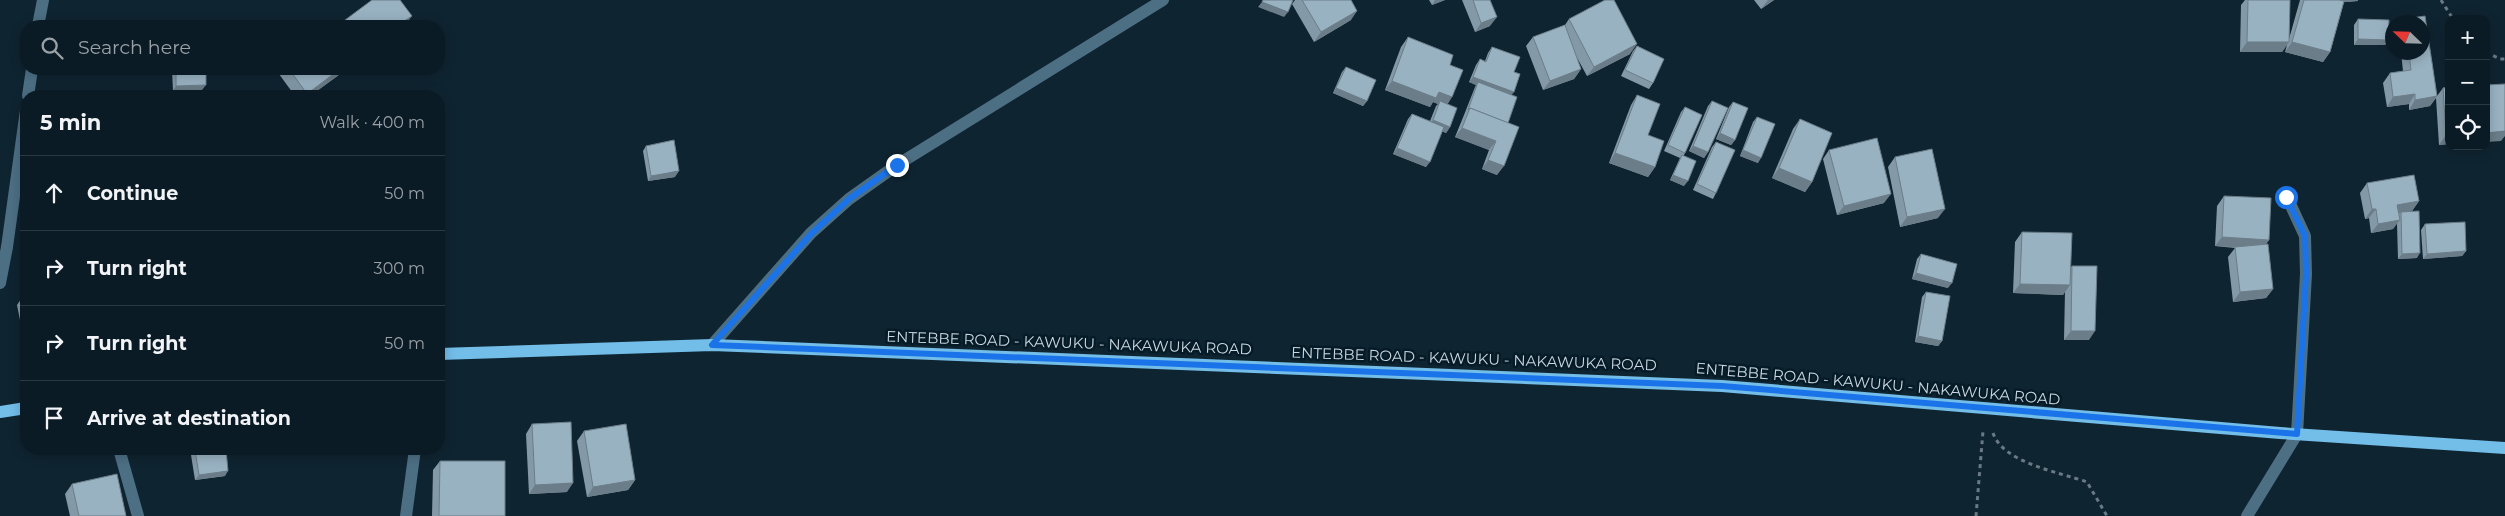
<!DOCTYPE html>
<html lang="en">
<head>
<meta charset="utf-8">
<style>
  :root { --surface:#0b1b25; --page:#192832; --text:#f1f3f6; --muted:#9aa1a7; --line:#2b3942 }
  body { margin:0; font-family:Montserrat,sans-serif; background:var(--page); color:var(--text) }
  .controls { position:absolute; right:15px; top:15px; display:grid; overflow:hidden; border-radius:10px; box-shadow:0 2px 12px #0003 }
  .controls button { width:45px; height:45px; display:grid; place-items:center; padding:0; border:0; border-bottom:1px solid var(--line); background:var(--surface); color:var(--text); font:25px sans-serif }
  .compass { position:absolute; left:2385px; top:15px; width:45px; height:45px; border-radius:50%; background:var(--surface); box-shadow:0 2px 12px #0003; rotate:293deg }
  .stop { position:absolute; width:15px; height:15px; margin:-11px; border:4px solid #1a73e8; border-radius:50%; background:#fff }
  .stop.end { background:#1a73e8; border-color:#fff; box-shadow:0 1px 5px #0008 }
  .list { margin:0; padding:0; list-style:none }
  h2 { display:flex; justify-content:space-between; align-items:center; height:65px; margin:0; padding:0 20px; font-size:21px }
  h2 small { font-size:16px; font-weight:400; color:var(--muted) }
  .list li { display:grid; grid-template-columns:32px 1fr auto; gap:15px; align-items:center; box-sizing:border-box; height:75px; padding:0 20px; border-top:1px solid var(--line) }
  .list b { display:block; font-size:19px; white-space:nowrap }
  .list em { font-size:16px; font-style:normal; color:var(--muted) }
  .icon { flex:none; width:28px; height:28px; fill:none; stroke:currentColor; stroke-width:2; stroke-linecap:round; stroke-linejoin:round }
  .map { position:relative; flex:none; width:2505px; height:516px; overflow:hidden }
  .search { position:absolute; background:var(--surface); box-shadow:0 2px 12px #0003; left:20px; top:20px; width:425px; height:55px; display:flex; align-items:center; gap:12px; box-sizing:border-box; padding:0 18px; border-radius:20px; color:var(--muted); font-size:19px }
  .panel { position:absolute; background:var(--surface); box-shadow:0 2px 12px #0003; left:20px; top:90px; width:425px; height:365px; border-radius:20px }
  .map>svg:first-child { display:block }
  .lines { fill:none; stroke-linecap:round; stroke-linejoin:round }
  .path { stroke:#697a85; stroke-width:3; stroke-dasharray:4 4; stroke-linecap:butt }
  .minor { stroke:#4d6f84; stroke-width:12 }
  .major { stroke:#73bde9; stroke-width:12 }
  .wall { fill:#8499a7 }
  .shaded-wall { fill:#6b7d88 }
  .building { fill:#99b2c2; stroke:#6b7d88 }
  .route { stroke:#1a73e8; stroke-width:6 }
  .labels { text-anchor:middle; stroke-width:5; stroke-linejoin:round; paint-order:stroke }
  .street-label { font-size:15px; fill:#cad7e0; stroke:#051b27 }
</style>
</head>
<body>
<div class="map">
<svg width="2505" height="516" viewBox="0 0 2505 516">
  <rect width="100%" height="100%" fill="#0f2431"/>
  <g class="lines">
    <g class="path">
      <path d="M2441,0L2453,19"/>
      <path d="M2486,52L2500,59H2505"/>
      <path d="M1993,433C2003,463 2059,472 2087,482L2107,516"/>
      <path d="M1976,516L1983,431"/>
    </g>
    <g class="minor">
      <path d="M38,26L43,0"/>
      <path d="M28,96L32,69"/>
      <path d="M0,283L7,247L26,110"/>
      <path d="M712,345L811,233L849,199L897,165L1163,0"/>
      <path d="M119,449L138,516"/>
      <path d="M406,516L415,449"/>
      <path d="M2247,516L2297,434L2306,274L2305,236L2287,197"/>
    </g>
    <g class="major">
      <path d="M439,354L712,345L1722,386L2280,433L2505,448"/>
      <path d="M0,412L26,408"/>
    </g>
  </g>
  <g class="wall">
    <path d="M1295,0H1351V20L1314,42L1292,4Z"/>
    <path d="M1429,0H1445L1432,5Z"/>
    <path d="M1462,0H1490V26L1475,32Z"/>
    <path d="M1754,0H1774L1761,9Z"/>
    <path d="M2245,0H2290L2289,39L2300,0H2358V1L2344,2L2330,52L2323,62L2285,52L2287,45L2282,52H2240L2241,5Z"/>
    <path d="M2425,16L2437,96L2443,88L2449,87V144L2439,145L2436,98L2430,106L2409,110V104L2387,107L2383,83L2390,73L2403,71L2401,52H2422V22H2401L2404,19Z"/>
    <path d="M1569,19L1630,54L1587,76L1575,54L1581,69L1574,79L1543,90L1526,46L1533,37L1565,25Z"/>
    <path d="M2358,19L2388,40L2385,45H2354V25Z"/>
    <path d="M1408,37L1450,65L1447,104L1450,127L1446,133L1442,131L1426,167L1393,154L1408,119L1412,114L1430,121L1436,106L1438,104L1433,102L1430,107L1385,90L1401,47Z"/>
    <path d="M1637,46L1653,83L1649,89L1621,76L1633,51Z"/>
    <path d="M1492,47L1514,72L1508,123L1497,175L1482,169L1489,150L1455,137L1464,115L1475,87L1476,85L1469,82L1476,65L1480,59L1485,61L1488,53Z"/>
    <path d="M1346,67L1367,101L1363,106L1333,93L1342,72Z"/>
    <path d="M172,69H206L202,90L173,91Z"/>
    <path d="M283,69H347L310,96H295L279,74Z"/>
    <path d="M1637,95L1655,167L1648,177L1609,163L1631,105Z"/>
    <path d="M1712,101L1708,152L1704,158L1689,151L1708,106Z"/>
    <path d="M1733,102L1735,140L1731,145L1716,139L1729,107Z"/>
    <path d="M1685,107V153L1684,155V186L1670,180L1680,158L1664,151L1681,112Z"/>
    <path d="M1757,117L1758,163L1740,156L1753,122Z"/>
    <path d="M1800,119L1812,182L1805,192L1772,178L1793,129Z"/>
    <path d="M1716,142V193L1713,199L1693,190L1712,147Z"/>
    <path d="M646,146L675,177L648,181L643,151Z"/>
    <path d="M1829,150L1884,203L1837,215L1823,159Z"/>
    <path d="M1895,157L1938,218L1900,227L1888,167Z"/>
    <path d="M2367,183L2419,201L2412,211H2409L2417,258L2398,259L2397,223L2393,229L2371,233L2369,218L2365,219L2360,193Z"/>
    <path d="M2224,196L2269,240L2266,244L2273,289L2266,298L2233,302L2228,257L2235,248L2215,246L2217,206Z"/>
    <path d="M2425,224L2466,251L2462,256L2423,259L2421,230Z"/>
    <path d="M2022,232L2070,268L2072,266L2089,340H2064L2065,291L2063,295L2013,293L2015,242Z"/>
    <path d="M1921,254L1948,288L1912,279L1917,259Z"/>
    <path d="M1926,292L1942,341L1938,346L1915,342L1922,297Z"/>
    <path d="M24,295H26V350L17,305Z"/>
    <path d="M532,424L567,492L529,494L526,434Z"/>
    <path d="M584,431L635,480L628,490L587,497L577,441Z"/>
    <path d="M195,450L225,476L195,480L191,455Z"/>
    <path d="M440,461L505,516H432L433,470Z"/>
    <path d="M72,484L126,516H70L65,494Z"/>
  </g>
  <g class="shaded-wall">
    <path d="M1435,0H1445L1432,5Z"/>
    <path d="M1768,0H1774L1761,9Z"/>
    <path d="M2326,0H2358V1L2324,4Z"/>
    <path d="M1262,2L1288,12L1284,17L1258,7Z"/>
    <path d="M1357,11L1351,20L1314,42L1321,32Z"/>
    <path d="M412,16L405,25L404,26H397Z"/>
    <path d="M1497,17L1490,26L1475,32L1481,23Z"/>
    <path d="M2358,39L2388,40L2385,45H2354Z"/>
    <path d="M2247,42H2289L2282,52H2240Z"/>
    <path d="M2292,42L2330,52L2323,62L2285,52Z"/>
    <path d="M1637,44L1630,54L1587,76L1594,67Z"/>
    <path d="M340,69H347L310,96H305L307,94Z"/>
    <path d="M1581,69L1574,79L1543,90L1550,81Z"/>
    <path d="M1473,77L1514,92L1510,97L1478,82L1476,85L1469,82Z"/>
    <path d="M1392,81L1439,92L1452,97L1446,107L1440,101L1438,104L1433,102L1430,107L1385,90Z"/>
    <path d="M206,85L202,90L173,91L176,86Z"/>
    <path d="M1336,88L1367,101L1363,106L1333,93Z"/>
    <path d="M2415,94L2409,104L2387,107L2393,97Z"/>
    <path d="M2437,96L2430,106L2409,110L2415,100Z"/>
    <path d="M1433,120L1450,127L1446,133L1429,125Z"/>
    <path d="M1462,128L1496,141L1489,150L1455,137Z"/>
    <path d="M2505,131V136L2501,141L2486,142V133Z"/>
    <path d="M1720,133L1735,140L1731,145L1716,139Z"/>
    <path d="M2446,135H2449V144L2439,145Z"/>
    <path d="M1693,146L1708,152L1704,158L1689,151Z"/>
    <path d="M1397,148L1430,162L1426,167L1393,154Z"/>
    <path d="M1743,150L1761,158L1758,163L1740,156Z"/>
    <path d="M1615,153L1655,167L1648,177L1609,163Z"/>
    <path d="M1488,160L1504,166L1497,175L1482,169Z"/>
    <path d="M1779,168L1812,182L1805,192L1772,178Z"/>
    <path d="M679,171L675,177L648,181L651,176Z"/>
    <path d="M1673,175L1688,181L1684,186L1670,180Z"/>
    <path d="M1891,194L1884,203L1837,215L1844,206Z"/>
    <path d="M2419,201L2412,211L2401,213V212L2400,213L2390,215L2397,205Z"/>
    <path d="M1945,209L1938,218L1900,227L1907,217Z"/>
    <path d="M2372,209H2376L2369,218L2365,219Z"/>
    <path d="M2400,220L2393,229L2371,233L2378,224Z"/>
    <path d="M2222,237L2269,240L2262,249L2215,246Z"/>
    <path d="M2466,251L2462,256L2423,259L2427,254Z"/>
    <path d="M2420,253L2417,258L2398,259L2402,254Z"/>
    <path d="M1916,273L1952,283L1948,288L1912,279Z"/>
    <path d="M2020,284L2070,285L2063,295L2013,293Z"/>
    <path d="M2273,289L2266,298L2233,302L2240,292Z"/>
    <path d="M2071,331H2095L2089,340H2064Z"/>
    <path d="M1918,336L1942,341L1938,346L1915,342Z"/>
    <path d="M228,471L225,476L195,480L199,475Z"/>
    <path d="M635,480L628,490L587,497L593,487Z"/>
    <path d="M573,483L567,492L529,494L535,485Z"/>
  </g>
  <g class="building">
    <path d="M372,0H400L412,16L397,26H337Z"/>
    <path d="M1263,0H1293L1288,12L1262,2Z"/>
    <path d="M1302,0H1351L1357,11L1321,32Z"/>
    <path d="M1473,0H1490L1497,17L1481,23Z"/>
    <path d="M1605,0H1614L1637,44L1594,67L1569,19Z"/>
    <path d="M2248,0H2290L2289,42H2247Z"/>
    <path d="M2304,0H2339L2344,1L2330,52L2292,42Z"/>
    <path d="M2425,16L2437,96L2415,100V94L2393,97L2390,73L2411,70L2409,52H2422V22H2404V19Z"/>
    <path d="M2358,19L2389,20L2388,40L2358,39Z"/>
    <path d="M1565,25L1581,69L1550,81L1533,37Z"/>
    <path d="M1408,37L1453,55L1450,65L1463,70L1452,97L1439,92L1436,98L1392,81Z"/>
    <path d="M1637,46L1664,59L1653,83L1625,70Z"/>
    <path d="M1492,47L1520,57L1514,72L1520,74L1514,92L1473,77L1480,59L1486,62Z"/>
    <path d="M1346,67L1376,80L1367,101L1336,88Z"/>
    <path d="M176,69H206V85L176,86Z"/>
    <path d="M289,69H340L307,94Z"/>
    <path d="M1478,82L1517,97L1508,123L1470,108L1468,110Z"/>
    <path d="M2505,84V131L2486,133V85Z"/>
    <path d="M2449,87V135H2446L2443,88Z"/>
    <path d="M272,94L273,96H248Z"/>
    <path d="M1637,95L1660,104L1648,135L1664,141L1655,167L1615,153Z"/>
    <path d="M1440,101L1457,108L1450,127L1433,120Z"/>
    <path d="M1712,101L1728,108L1708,152L1693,146Z"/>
    <path d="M1733,102L1748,108L1735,140L1720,133Z"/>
    <path d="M1685,107L1702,115L1685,153L1668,145Z"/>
    <path d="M1470,108L1519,127L1504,166L1488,160L1496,141L1462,128Z"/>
    <path d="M1412,114L1444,127L1430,162L1397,148Z"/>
    <path d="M1757,117L1775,124L1761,158L1743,150Z"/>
    <path d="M1800,119L1832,133L1812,182L1779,168Z"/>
    <path d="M1877,138L1891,194L1844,206L1829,150Z"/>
    <path d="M674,140L679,171L651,176L646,146Z"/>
    <path d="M1716,142L1735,150L1716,193L1697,184Z"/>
    <path d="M1932,149L1945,209L1907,217L1895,157Z"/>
    <path d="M1682,155L1696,161L1688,181L1673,175Z"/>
    <path d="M2414,175L2419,201L2397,205L2400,220L2378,224L2376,209H2372L2367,183Z"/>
    <path d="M2224,196L2271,198L2269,240L2222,237Z"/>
    <path d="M2419,211L2420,253L2402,254L2401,212Z"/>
    <path d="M2465,222L2466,251L2427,254L2425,224Z"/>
    <path d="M2022,232L2072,233L2070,285L2020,284Z"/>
    <path d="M2268,244L2273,289L2240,292L2235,247Z"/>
    <path d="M1921,254L1957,264L1952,283L1916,273Z"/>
    <path d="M2072,266H2097L2095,331H2071Z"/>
    <path d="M1926,292L1950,296L1942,341L1918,336Z"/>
    <path d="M24,295H26V308Z"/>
    <path d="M571,422L573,483L535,485L532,424Z"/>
    <path d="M626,424L635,480L593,487L584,431Z"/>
    <path d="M204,449H226L228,471L199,475L195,450Z"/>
    <path d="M440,461H505V516H439Z"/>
    <path d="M117,474L126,516H79L72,484Z"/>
  </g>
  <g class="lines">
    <path class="route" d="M897,165L849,199L811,234L712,345L1722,386L2297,434L2306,274L2305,236L2286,197"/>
  </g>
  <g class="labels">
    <g class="street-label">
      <text transform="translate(1069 343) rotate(2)" y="5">ENTEBBE ROAD - KAWUKU - NAKAWUKA ROAD</text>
      <text transform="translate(1474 359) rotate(2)" y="5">ENTEBBE ROAD - KAWUKU - NAKAWUKA ROAD</text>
      <text transform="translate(1878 384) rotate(5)" y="5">ENTEBBE ROAD - KAWUKU - NAKAWUKA ROAD</text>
    </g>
  </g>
</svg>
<div class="controls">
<button>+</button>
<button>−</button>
<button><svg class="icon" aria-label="locate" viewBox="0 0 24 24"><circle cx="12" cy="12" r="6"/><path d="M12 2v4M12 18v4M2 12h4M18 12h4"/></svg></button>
</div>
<svg class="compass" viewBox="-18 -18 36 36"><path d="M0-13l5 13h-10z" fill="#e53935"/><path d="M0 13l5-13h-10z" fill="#9aa1a7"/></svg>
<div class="stop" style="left:2286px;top:197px"></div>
<div class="stop end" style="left:897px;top:165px"></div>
<div class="search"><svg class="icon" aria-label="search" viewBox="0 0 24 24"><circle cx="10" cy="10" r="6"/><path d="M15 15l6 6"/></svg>Search here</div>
<section class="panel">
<h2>5 min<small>Walk · 400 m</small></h2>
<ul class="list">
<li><svg class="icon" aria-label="ahead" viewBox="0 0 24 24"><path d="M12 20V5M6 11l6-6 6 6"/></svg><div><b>Continue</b></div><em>50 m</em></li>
<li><svg class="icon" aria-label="right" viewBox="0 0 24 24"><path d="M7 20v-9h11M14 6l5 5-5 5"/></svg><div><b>Turn right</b></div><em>300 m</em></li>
<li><svg class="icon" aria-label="right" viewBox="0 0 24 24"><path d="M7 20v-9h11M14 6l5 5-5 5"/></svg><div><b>Turn right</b></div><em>50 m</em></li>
<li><svg class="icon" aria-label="arrive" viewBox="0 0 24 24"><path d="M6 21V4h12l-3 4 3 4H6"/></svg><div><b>Arrive at destination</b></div></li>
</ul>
</section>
</div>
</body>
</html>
